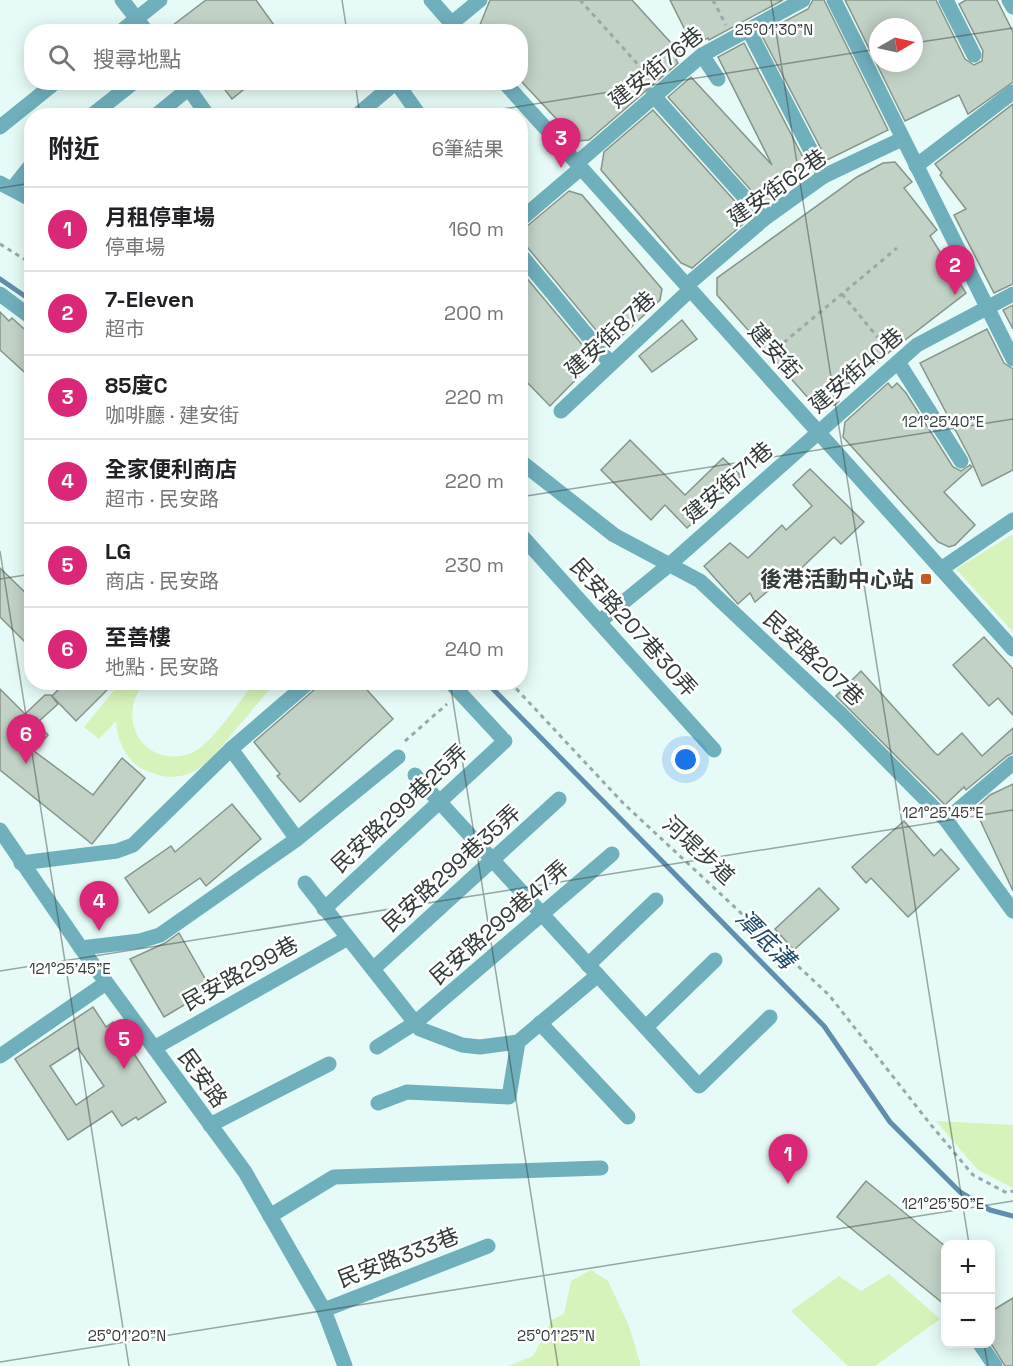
<!DOCTYPE html>
<html lang="zh-TW">
<head>
<meta charset="utf-8">
<style>
  :root { --surface:#fff; --page:#f2f2f2; --text:#202124; --muted:#757577; --line:#e0e0e0; --accent:#db2777 }
  body { margin:0; font-family:"Space Grotesk","Noto Sans TC",sans-serif; background:var(--page); color:var(--text) }
  .controls { position:absolute; right:18px; bottom:18px; display:grid; overflow:hidden; border-radius:12px; box-shadow:0 3px 15px #0003 }
  .controls button { width:54px; height:54px; display:grid; place-items:center; padding:0; border:0; border-bottom:2px solid var(--line); background:var(--surface); color:var(--text); font:30px sans-serif }
  .compass { position:absolute; left:869px; top:18px; width:54px; height:54px; border-radius:50%; background:var(--surface); box-shadow:0 3px 15px #0003; rotate:81deg }
  .you { position:absolute; left:686px; top:760px; width:21px; height:21px; margin:-15px; border:4px solid #fff; border-radius:50%; background:#1a73e8; box-shadow:0 0 0 9px #1a73e833 }
  .badge { display:grid; place-items:center; width:39px; height:39px; border-radius:50%; background:var(--accent); color:#fff; font-size:20px; font-weight:700 }
  .pin { position:absolute; translate:-50% -50px; filter:drop-shadow(0 2px 3px #0008) }
  .pin::after { content:''; position:absolute; top:32px; width:21px; height:18px; background:inherit; clip-path:polygon(0 0,100% 0,50% 100%) }
  .list { margin:0; padding:0; list-style:none }
  h2 { display:flex; justify-content:space-between; align-items:center; height:78px; margin:0; padding:0 24px; font-size:26px }
  h2 small { font-size:20px; font-weight:400; color:var(--muted) }
  .list li { display:grid; grid-template-columns:39px 1fr auto; gap:18px; align-items:center; box-sizing:border-box; height:84px; padding:0 24px; border-top:2px solid var(--line) }
  .list b { display:block; font-size:22px; white-space:nowrap }
  .list p { margin:0; font-size:20px; white-space:nowrap; color:var(--muted) }
  .list em { font-size:20px; font-style:normal; color:var(--muted) }
  .icon { flex:none; width:33px; height:33px; fill:none; stroke:currentColor; stroke-width:2; stroke-linecap:round; stroke-linejoin:round }
  .map { position:relative; flex:none; width:1013px; height:1366px; overflow:hidden }
  .search { position:absolute; background:var(--surface); box-shadow:0 3px 15px #0003; left:24px; top:24px; width:504px; height:66px; display:flex; align-items:center; gap:15px; box-sizing:border-box; padding:0 21px; border-radius:24px; color:var(--muted); font-size:22px }
  .panel { position:absolute; background:var(--surface); box-shadow:0 3px 15px #0003; left:24px; top:108px; width:504px; height:582px; border-radius:24px }
  .map>svg:first-child { display:block }
  .green { fill:#d7f2ba }
  .lines { fill:none; stroke-linecap:round; stroke-linejoin:round }
  .stream { stroke:#618eac; stroke-width:5 }
  .building { fill:#c2d2c7; stroke:#86958b; stroke-width:1.5; fill-rule:evenodd }
  .path { stroke:#9aa9a7; stroke-width:3; stroke-dasharray:4.5 4.5; stroke-linecap:butt }
  .minor { stroke:#70afbc; stroke-width:15 }
  .ticks { fill:none; stroke:#353d3c; stroke-width:1.5; stroke-opacity:0.45 }
  .poi-dot { fill:#c05b29; stroke:#fff; stroke-width:2 }
  .labels { text-anchor:middle; stroke-width:5; stroke-linejoin:round; paint-order:stroke }
  .street-label { font-size:22px; fill:#353d3c; stroke:#fff }
  .poi-label { font-size:22px; font-weight:bold; fill:#353d3c; stroke:#fff; text-anchor:end }
  .water-label { font-size:24px; font-style:italic; fill:#1d4a69; stroke:#fff }
  .ticks-label { font-size:15px; text-anchor:middle; fill:#353d3c; stroke:#fff; stroke-width:5; stroke-linejoin:round; paint-order:stroke }
</style>
</head>
<body>
<div class="map">
<svg width="1013" height="1366" viewBox="0 0 1013 1366">
  <rect width="100%" height="100%" fill="#e6fbf7"/>
  <g class="green">
    <path d="M1013,534V632L956,569Z"/>
    <path d="M120,683H144C115,720 144,768 189,754C211,747 239,701 254,683H275C262,698 249,714 236,729C211,760 189,791 145,770C126,762 117,740 116,721L99,739L84,727Z"/>
    <path d="M936,1121L1013,1125V1188L978,1170Z"/>
    <path d="M591,1270L608,1281L629,1326L641,1366H508L533,1356L552,1320L564,1314L571,1281Z"/>
    <path d="M889,1274L940,1319L875,1366H848L791,1311L839,1276L861,1291Z"/>
  </g>
  <g class="lines">
    <g class="stream">
      <path d="M0,279L32,301"/>
      <path d="M486,682L824,1026L890,1122L960,1192L990,1210L1013,1216"/>
    </g>
  </g>
  <g class="building">
    <path d="M206,0H256L279,32H164Z"/>
    <path d="M490,0H632L682,55L676,60L678,63L589,140L577,141L520,80V32H477Z"/>
    <path d="M670,0H783L709,40L708,38L693,46Z"/>
    <path d="M813,0H824L888,130L827,160L761,34L808,9Z"/>
    <path d="M845,0H936L965,59L974,65L982,61L983,51L959,4L966,0H997L1013,32V82L968,114L959,95L905,121ZM878,27H914V63H878Z"/>
    <path d="M744,43L809,169L787,180L789,185L765,206L668,97L691,77L772,165L718,57Z"/>
    <path d="M219,82H253L232,99Z"/>
    <path d="M1013,104V284L994,293L954,215L966,209L940,175L942,173L935,164Z"/>
    <path d="M653,110L750,218L692,268L681,263L601,170L604,152Z"/>
    <path d="M895,162L912,182L904,188L937,230L930,236L966,293L835,394L839,401L835,405L817,408L717,295V278L857,177L883,163Z"/>
    <path d="M569,191L582,195L662,289L660,300L610,347L528,248L520,245V232Z"/>
    <path d="M520,270L595,360L550,406L520,375Z"/>
    <path d="M1013,305V329L1003,310Z"/>
    <path d="M0,312L9,321L12,318L32,336V379L0,350Z"/>
    <path d="M682,320L697,339L652,372L639,356Z"/>
    <path d="M987,329L1004,363L1013,369V470L982,486L969,456L920,363Z"/>
    <path d="M888,383L892,388L897,383L906,393L953,467L961,471L970,465L972,467L944,492L975,525L955,545L949,547L938,542L843,437L845,422Z"/>
    <path d="M630,440L685,495L723,458L741,476L687,528L665,505L651,520L601,470Z"/>
    <path d="M810,469L864,522L841,544L834,537L792,577L788,574L755,602L750,593L738,604L704,566L730,543L748,558L782,525L786,530L812,506L793,485Z"/>
    <path d="M0,568L32,599V649L0,617Z"/>
    <path d="M984,637L1013,669V715L998,698L989,706L953,665Z"/>
    <path d="M861,671L935,753L938,755L962,733L982,756L1013,728V753L1007,756L966,790L964,787L945,805L836,696Z"/>
    <path d="M66,682H115L76,721L52,696Z"/>
    <path d="M318,682H360L393,719L300,802L277,776L280,774L254,742L315,689Z"/>
    <path d="M0,689L25,714L45,695H51L58,704L37,723L48,735L34,751L93,795L122,758L145,778L92,844L0,770Z"/>
    <path d="M1013,784V891L975,809L990,795Z"/>
    <path d="M232,804L261,839L206,886L200,878L149,913L125,878L171,846L175,852Z"/>
    <path d="M904,821L934,856L941,849L959,869L908,917L871,878L866,883L852,867Z"/>
    <path d="M819,888L839,909L794,950L775,929Z"/>
    <path d="M179,933L211,989L164,1017L130,959L165,943Z"/>
    <path d="M93,1007L106,1027L113,1022L166,1102L138,1120L136,1117L122,1126L112,1111L68,1140L15,1059ZM78,1048L104,1086L76,1105L50,1066Z"/>
    <path d="M866,1181L945,1246V1305L837,1217Z"/>
    <path d="M1013,1298V1366H1005L990,1342V1312Z"/>
  </g>
  <g class="lines">
    <g class="path">
      <path d="M580,0L651,79"/>
      <path d="M713,0L726,25"/>
      <path d="M0,244L32,264"/>
      <path d="M842,294L888,350"/>
      <path d="M770,354L897,248"/>
      <path d="M510,682L623,803L829,995L931,1125L973,1175L1007,1193L1013,1191"/>
      <path d="M405,741L447,704"/>
    </g>
    <g class="minor">
      <path d="M122,0L147,32"/>
      <path d="M431,0L459,32"/>
      <path d="M834,0L1013,359"/>
      <path d="M946,0L974,55"/>
      <path d="M1009,0L1013,7"/>
      <path d="M452,23L480,0"/>
      <path d="M748,29L824,176"/>
      <path d="M120,32L160,0"/>
      <path d="M702,55L718,79"/>
      <path d="M184,82L208,116"/>
      <path d="M396,82L420,116"/>
      <path d="M504,82L1013,649"/>
      <path d="M653,95L764,219"/>
      <path d="M91,116L134,82"/>
      <path d="M155,116L188,89"/>
      <path d="M356,116L396,82"/>
      <path d="M0,127L56,82"/>
      <path d="M577,163L702,55L803,0"/>
      <path d="M916,166L1013,92"/>
      <path d="M0,183L32,200"/>
      <path d="M12,189L32,164"/>
      <path d="M520,220L581,168"/>
      <path d="M520,254L611,364"/>
      <path d="M687,285L764,219L824,176L902,139"/>
      <path d="M0,294L32,318"/>
      <path d="M898,362L961,461"/>
      <path d="M561,411L690,290"/>
      <path d="M520,461L614,535L700,581L842,715L946,820L1013,911"/>
      <path d="M520,534L714,750"/>
      <path d="M941,569L1013,520"/>
      <path d="M599,622L669,565L917,345L1013,294"/>
      <path d="M450,682L501,737"/>
      <path d="M231,749L297,839"/>
      <path d="M415,775L699,1086L770,1017"/>
      <path d="M946,820L1013,763"/>
      <path d="M0,830L81,948L245,1172L324,1310L345,1366"/>
      <path d="M21,863L117,851L133,845L231,749L309,682"/>
      <path d="M305,883L420,1029L462,1045L480,1047L518,1042L598,975"/>
      <path d="M324,909L505,741"/>
      <path d="M81,948L140,941L160,935L297,839L398,757"/>
      <path d="M588,965L656,900"/>
      <path d="M373,969L559,799"/>
      <path d="M540,1023L628,1117"/>
      <path d="M646,1027L715,960"/>
      <path d="M377,1047L415,1023L612,854"/>
      <path d="M154,1048L348,938"/>
      <path d="M0,1056L106,983"/>
      <path d="M378,1103L407,1092L509,1097L518,1042"/>
      <path d="M210,1125L329,1064"/>
      <path d="M270,1216L334,1177L601,1168"/>
      <path d="M324,1310L488,1246"/>
      <path d="M980,1344L995,1366"/>
    </g>
  </g>
  <path class="ticks" d="M342,0L347,32M771,0L969,1244M914,43L1013,28M355,82L360,116M459,116L878,49M0,188L32,183M520,497L1013,419M0,551L129,1366M0,579L32,574M450,682L558,1366M0,971L1013,810M984,1344L988,1366M0,1362L1013,1201"/>
  <rect class="poi-dot" x="920" y="573" width="12" height="12" rx="3"/>
  <g class="labels">
    <g class="street-label">
      <text transform="translate(656 67) rotate(-39)" y="8">建安街76巷</text>
      <text transform="translate(777 187) rotate(-35)" y="8">建安街62巷</text>
      <text transform="translate(610 334) rotate(-43)" y="8">建安街87巷</text>
      <text transform="translate(775 351) rotate(48)" y="8">建安街</text>
      <text transform="translate(856 370) rotate(-41)" y="8">建安街40巷</text>
      <text transform="translate(728 482) rotate(-41)" y="8">建安街71巷</text>
      <text transform="translate(634 627) rotate(48)" y="8">民安路207巷30弄</text>
      <text transform="translate(814 658) rotate(43)" y="8">民安路207巷</text>
      <text transform="translate(399 808) rotate(-43)" y="8">民安路299巷25弄</text>
      <text transform="translate(699 850) rotate(43)" y="8">河堤步道</text>
      <text transform="translate(451 868) rotate(-42)" y="8">民安路299巷35弄</text>
      <text transform="translate(499 922) rotate(-41)" y="8">民安路299巷47弄</text>
      <text transform="translate(240 973) rotate(-29)" y="8">民安路299巷</text>
      <text transform="translate(203 1078) rotate(54)" y="8">民安路</text>
      <text transform="translate(398 1257) rotate(-21)" y="8">民安路333巷</text>
    </g>
    <g class="poi-label">
      <text x="914" y="587">後港活動中心站</text>
    </g>
    <g class="water-label">
      <text transform="translate(765 939) rotate(45)" y="8">潭底溝</text>
    </g>
  </g>
  <g class="ticks-label">
    <text x="774" y="35">25°01'30"N</text>
    <text x="943" y="427">121°25'40"E</text>
    <text x="943" y="818">121°25'45"E</text>
    <text x="70" y="974">121°25'45"E</text>
    <text x="943" y="1209">121°25'50"E</text>
    <text x="127" y="1341">25°01'20"N</text>
    <text x="556" y="1341">25°01'25"N</text>
  </g>
</svg>
<div class="controls">
<button>+</button>
<button>−</button>
</div>
<svg class="compass" viewBox="-18 -18 36 36"><path d="M0-13l5 13h-10z" fill="#e53935"/><path d="M0 13l5-13h-10z" fill="#757577"/></svg>
<div class="you"></div>
<div class="pin badge" style="left:788px;top:1184px">1</div>
<div class="pin badge" style="left:955px;top:295px">2</div>
<div class="pin badge" style="left:561px;top:168px">3</div>
<div class="pin badge" style="left:99px;top:931px">4</div>
<div class="pin badge" style="left:124px;top:1069px">5</div>
<div class="pin badge" style="left:26px;top:764px">6</div>
<div class="search"><svg class="icon" aria-label="search" viewBox="0 0 24 24"><circle cx="10" cy="10" r="6"/><path d="M15 15l6 6"/></svg>搜尋地點</div>
<section class="panel">
<h2>附近<small>6筆結果</small></h2>
<ul class="list">
<li><span class="badge">1</span><div><b>月租停車場</b><p>停車場</p></div><em>160 m</em></li>
<li><span class="badge">2</span><div><b>7-Eleven</b><p>超市</p></div><em>200 m</em></li>
<li><span class="badge">3</span><div><b>85度C</b><p>咖啡廳 · 建安街</p></div><em>220 m</em></li>
<li><span class="badge">4</span><div><b>全家便利商店</b><p>超市 · 民安路</p></div><em>220 m</em></li>
<li><span class="badge">5</span><div><b>LG</b><p>商店 · 民安路</p></div><em>230 m</em></li>
<li><span class="badge">6</span><div><b>至善樓</b><p>地點 · 民安路</p></div><em>240 m</em></li>
</ul>
</section>
</div>
</body>
</html>
